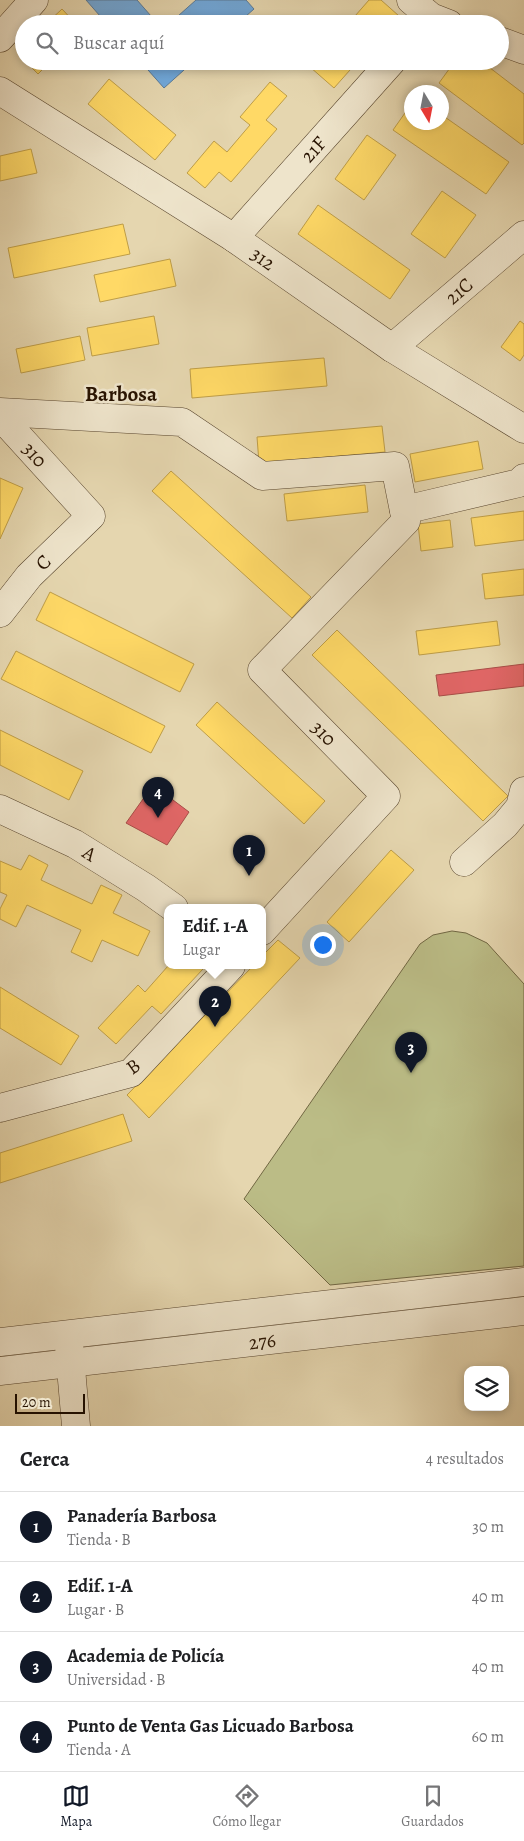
<!DOCTYPE html>
<html lang="es">
<head>
<meta charset="utf-8">
<style>
  :root { --surface:#fff; --page:#f2f2f2; --text:#202124; --muted:#757577; --line:#e0e0e0; --accent:#111827 }
  body { margin:0; font-family:Alegreya,serif; background:var(--page); color:var(--text) }
  .controls { position:absolute; right:15px; bottom:15px; display:grid; overflow:hidden; border-radius:10px; box-shadow:0 2px 8px #0003 }
  .controls button { width:45px; height:45px; display:grid; place-items:center; padding:0; border:0; border-bottom:1px solid var(--line); background:var(--surface); color:var(--text); font:25px sans-serif }
  .compass { position:absolute; left:404px; top:85px; width:45px; height:45px; border-radius:50%; background:var(--surface); box-shadow:0 2px 8px #0003; rotate:170deg }
  .scale { position:absolute; left:15px; bottom:12px; width:70px; box-sizing:border-box; padding-left:5px; border:2px solid #271200; border-top:0; font-size:14px; line-height:18px; white-space:nowrap; color:#271200; -webkit-text-stroke:4px #eee4cb; paint-order:stroke }
  .you { position:absolute; left:322px; top:944px; width:18px; height:18px; margin:-12px; border:4px solid #fff; border-radius:50%; background:#1a73e8; box-shadow:0 0 0 8px #1a73e833 }
  .badge { display:grid; place-items:center; width:32px; height:32px; border-radius:50%; background:var(--accent); color:#fff; font-size:16px; font-weight:700 }
  .pin { position:absolute; translate:-50% -41px; filter:drop-shadow(0 1px 2px #0008) }
  .pin::after { content:''; position:absolute; top:26px; width:18px; height:15px; background:inherit; clip-path:polygon(0 0,100% 0,50% 100%) }
  .popup { position:absolute; left:164px; top:904px; width:102px; height:65px; box-sizing:border-box; display:grid; place-content:center; border-radius:10px; background:var(--surface); filter:drop-shadow(0 1px 4px #0005); font-size:16px; white-space:nowrap; color:var(--muted) }
  .popup b { font-size:19px; color:var(--text) }
  .popup::after { content:''; position:absolute; left:50%; top:100%; margin-left:-10px; border:10px solid transparent; border-top-color:var(--surface) }
  .list { margin:0; padding:0; list-style:none }
  h2 { display:flex; justify-content:space-between; align-items:center; height:65px; margin:0; padding:0 20px; font-size:21px }
  h2 small { font-size:16px; font-weight:400; color:var(--muted) }
  .list li { display:grid; grid-template-columns:32px 1fr auto; gap:15px; align-items:center; box-sizing:border-box; height:70px; padding:0 20px; border-top:1px solid var(--line) }
  .list b { display:block; font-size:19px; white-space:nowrap }
  .list p { margin:0; font-size:16px; white-space:nowrap; color:var(--muted) }
  .list em { font-size:16px; font-style:normal; color:var(--muted) }
  .icon { flex:none; width:28px; height:28px; fill:none; stroke:currentColor; stroke-width:2; stroke-linecap:round; stroke-linejoin:round }
  .map { position:relative; flex:none; width:524px; height:1426px; overflow:hidden }
  .search { position:absolute; background:var(--surface); box-shadow:0 2px 8px #0003; left:15px; right:15px; top:15px; height:55px; display:flex; align-items:center; gap:12px; box-sizing:border-box; padding:0 18px; border-radius:28px; color:var(--muted); font-size:19px }
  .sheet { height:345px; background:var(--surface) }
  nav { display:flex; justify-content:space-around; align-items:center; box-sizing:border-box; height:70px; border-top:1px solid var(--line); background:var(--surface); font-size:14px; color:var(--muted) }
  nav a { display:grid; justify-items:center; gap:2px }
  nav .on { color:var(--accent) }
  .map>svg:first-child { display:block }
  .green { fill:#bbbc86; stroke:#716743 }
  .homes { fill:#ffd966; stroke:#be9d47 }
  .shops { fill:#e06666; stroke:#a84d47 }
  .schools { fill:#6fa8dc; stroke:#597b9a }
  .lines { fill:none; stroke-linecap:round; stroke-linejoin:round }
  .minor-casing { stroke:#56432c; stroke-width:29 }
  .minor { stroke:#eee4cb; stroke-width:28 }
  .labels { text-anchor:middle; stroke-width:5; stroke-linejoin:round; paint-order:stroke }
  .street-label { font-size:20px; fill:#271200; stroke:#eee4cb }
  .neighbourhood-label { font-size:21px; font-weight:bold; fill:#271200; stroke:#eee4cb }
</style>
</head>
<body>
<div class="map">
<svg width="524" height="1426" viewBox="0 0 524 1426">
  <rect width="100%" height="100%" fill="#e5d6af"/>
  <filter id="stains"><feTurbulence type="fractalNoise" baseFrequency=".004" numOctaves="4"/><feColorMatrix values="0 0 0 0 .2 0 0 0 0 .09 0 0 0 0 .02 0 0 0 .5 -.17"/></filter>
  <radialGradient id="worn" r=".72"><stop offset=".6" stop-color="#630" stop-opacity="0"/><stop offset="1" stop-color="#630" stop-opacity=".3"/></radialGradient>
  <path class="green" d="M452,931L466,933L487,943L524,984V1266L330,1285L244,1199L420,944L433,935Z"/>
  <g class="homes">
    <path d="M369,0H381L399,16L392,24H348Z"/>
    <path d="M62,9L76,24H46Z"/>
    <path d="M25,61H51L38,74Z"/>
    <path d="M314,61H358L334,88L310,67Z"/>
    <path d="M455,61H481L524,94V143L522,145L439,83Z"/>
    <path d="M109,79L176,135L155,160L88,104Z"/>
    <path d="M270,82L287,96L266,120L277,129L231,182L219,172L205,188L187,173L214,141L227,152L250,125L240,117Z"/>
    <path d="M412,103V122H442V115L509,162L486,194L393,130Z"/>
    <path d="M367,135L396,155L364,200L335,179Z"/>
    <path d="M31,149L37,173L0,181V156Z"/>
    <path d="M442,191L476,215L445,258L411,234Z"/>
    <path d="M318,205L410,270L390,299L298,234Z"/>
    <path d="M123,224L130,254L14,278L8,248Z"/>
    <path d="M170,259L176,286L100,302L94,275Z"/>
    <path d="M154,316L159,344L92,356L87,328Z"/>
    <path d="M520,321L524,324V355L520,361L501,347Z"/>
    <path d="M80,336L85,360L21,373L16,349Z"/>
    <path d="M324,358L327,386L192,398L190,369Z"/>
    <path d="M382,426L385,452L259,463L257,437Z"/>
    <path d="M478,441L483,469L415,482L410,454Z"/>
    <path d="M171,471L311,597L292,618L152,491Z"/>
    <path d="M0,478L23,488L0,539Z"/>
    <path d="M365,485L368,512L287,521L284,494Z"/>
    <path d="M524,511V540L475,546L471,518Z"/>
    <path d="M450,520L453,547L421,551L418,524Z"/>
    <path d="M524,569V595L485,599L482,574Z"/>
    <path d="M50,592L194,664L180,692L36,620Z"/>
    <path d="M497,621L500,645L419,655L416,631Z"/>
    <path d="M337,630L508,796L483,821L312,655Z"/>
    <path d="M16,651L165,726L151,753L1,679Z"/>
    <path d="M217,702L325,801L304,824L196,725Z"/>
    <path d="M0,730L83,771L69,800L0,765Z"/>
    <path d="M391,850L414,870L349,942L327,922Z"/>
    <path d="M29,855L48,865L41,880L92,904L101,885L122,895L113,913L150,931L138,956L102,940L92,962L71,952L81,930L27,905L16,927L0,919V909L7,895L0,892V861L21,870Z"/>
    <path d="M278,940L300,958L149,1118L127,1095L253,966H262V956Z"/>
    <path d="M168,966H199L203,969L161,1014L152,1006L116,1044L98,1028L138,985L145,992Z"/>
    <path d="M0,987L79,1036L61,1065L0,1028Z"/>
    <path d="M123,1114L132,1141L0,1183V1153Z"/>
  </g>
  <g class="shops">
    <path d="M524,664V686L439,696L436,675Z"/>
    <path d="M153,785L189,812L167,845L126,823Z"/>
  </g>
  <g class="schools">
    <path d="M86,0H137L158,24H107Z"/>
    <path d="M196,0H246L254,9L237,24H169Z"/>
    <path d="M140,61H194L164,88Z"/>
  </g>
  <g class="lines">
    <g class="minor-casing">
      <g id="minor">
        <path d="M411,0L431,17L449,24"/>
        <path d="M0,38L34,0"/>
        <path d="M500,41L524,50"/>
        <path id="s1" d="M0,91L234,238L392,348L524,429"/>
        <path id="s2" d="M234,238L392,61"/>
        <path id="s3" d="M392,348L524,235"/>
        <path id="s4" d="M0,412L182,422L262,476L395,466L406,521L262,670L386,796L262,931"/>
        <path id="s5" d="M0,416L91,516L29,576L0,613"/>
        <path d="M404,510L519,483L524,478"/>
        <path id="s6" d="M0,809L75,844L146,888L174,908"/>
        <path d="M464,862L505,825L520,807L524,791"/>
        <path d="M0,1108L131,1073L231,966"/>
        <path d="M0,1342L524,1282"/>
        <path d="M69,1345L76,1426"/>
        <path id="s7" d="M0,1371L524,1311"/>
      </g>
    </g>
    <use href="#minor" class="minor"/>
  </g>
  <g class="labels">
    <g class="street-label">
      <text dy="7" stroke="none"><textPath href="#s2" startOffset="119">21F</textPath></text>
      <text dy="7" stroke="none"><textPath href="#s1" startOffset="312">312</textPath></text>
      <text dy="7" stroke="none"><textPath href="#s3" startOffset="88">21C</textPath></text>
      <text dy="7" stroke="none"><textPath href="#s5" startOffset="52">310</textPath></text>
      <text transform="translate(43 562) rotate(-44)" y="7">C</text>
      <text dy="7" stroke="none"><textPath href="#s4" startOffset="764">310</textPath></text>
      <text dy="7" stroke="none"><textPath href="#s6" startOffset="100">A</textPath></text>
      <text transform="translate(133 1066) rotate(-36)" y="7">B</text>
      <text dy="7" stroke="none"><textPath href="#s7" startOffset="264">276</textPath></text>
    </g>
    <g class="neighbourhood-label">
      <text x="121" y="401">Barbosa</text>
    </g>
  </g>
  <rect width="100%" height="100%" filter="url(#stains)"/>
  <rect width="100%" height="100%" fill="url(#worn)"/>
</svg>
<div class="controls">
<button><svg class="icon" aria-label="layers" viewBox="0 0 24 24"><path d="M12 4l9 5-9 5-9-5zM3 14l9 5 9-5"/></svg></button>
</div>
<svg class="compass" viewBox="-18 -18 36 36"><path d="M0-13l5 13h-10z" fill="#e53935"/><path d="M0 13l5-13h-10z" fill="#757577"/></svg>
<div class="scale">20 m</div>
<div class="you"></div>
<div class="pin badge" style="left:249px;top:876px">1</div>
<div class="pin badge" style="left:215px;top:1027px">2</div>
<div class="popup"><b>Edif. 1-A</b>Lugar</div>
<div class="pin badge" style="left:411px;top:1073px">3</div>
<div class="pin badge" style="left:158px;top:818px">4</div>
<div class="search"><svg class="icon" aria-label="search" viewBox="0 0 24 24"><circle cx="10" cy="10" r="6"/><path d="M15 15l6 6"/></svg>Buscar aquí</div>
</div>
<section class="sheet">
<h2>Cerca<small>4 resultados</small></h2>
<ul class="list">
<li><span class="badge">1</span><div><b>Panadería Barbosa</b><p>Tienda · B</p></div><em>30 m</em></li>
<li><span class="badge">2</span><div><b>Edif. 1-A</b><p>Lugar · B</p></div><em>40 m</em></li>
<li><span class="badge">3</span><div><b>Academia de Policía</b><p>Universidad · B</p></div><em>40 m</em></li>
<li><span class="badge">4</span><div><b>Punto de Venta Gas Licuado Barbosa</b><p>Tienda · A</p></div><em>60 m</em></li>
</ul>
</section>
<nav>
<a class="on"><svg class="icon" aria-label="map" viewBox="0 0 24 24"><path d="M3 6l6-2 6 2 6-2v14l-6 2-6-2-6 2zM9 4v14M15 6v14"/></svg>Mapa</a>
<a><svg class="icon" aria-label="directions" viewBox="0 0 24 24"><path d="M12 3l9 9-9 9-9-9zM9 14v-3h6M13 9l2 2-2 2"/></svg>Cómo llegar</a>
<a><svg class="icon" aria-label="saved" viewBox="0 0 24 24"><path d="M7 4h10v16l-5-4-5 4z"/></svg>Guardados</a>
</nav>
</body>
</html>
